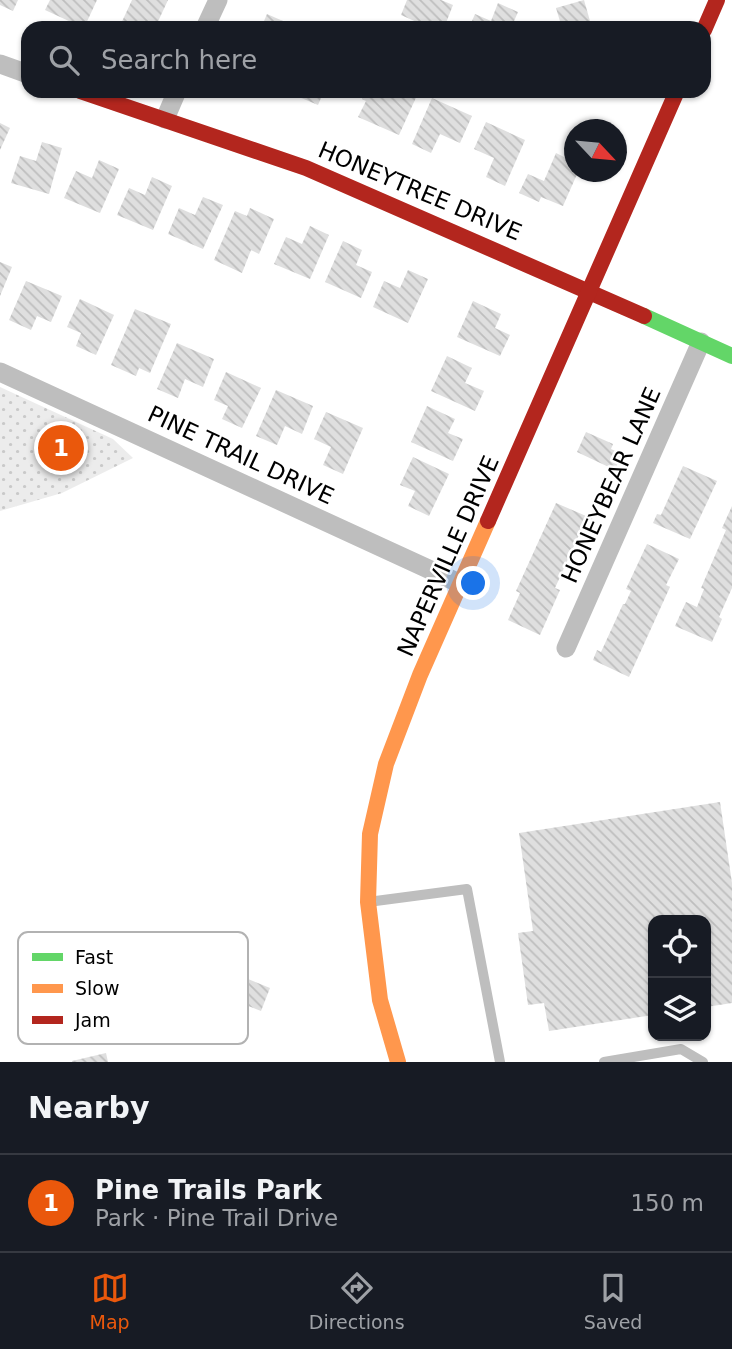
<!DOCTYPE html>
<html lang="en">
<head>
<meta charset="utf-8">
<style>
  :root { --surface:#171b24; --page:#242831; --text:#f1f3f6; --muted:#9ea1a6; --line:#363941; --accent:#ea580c }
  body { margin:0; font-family:"DejaVu Sans",sans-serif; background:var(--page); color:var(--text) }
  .controls { position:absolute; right:21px; bottom:21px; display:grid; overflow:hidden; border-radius:14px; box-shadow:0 2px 5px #0004 }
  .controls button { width:63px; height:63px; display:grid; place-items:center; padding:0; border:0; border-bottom:2px solid var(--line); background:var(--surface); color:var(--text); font:35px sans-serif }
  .compass { position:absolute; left:564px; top:119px; width:63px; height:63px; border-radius:50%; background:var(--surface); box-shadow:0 2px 5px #0004; rotate:116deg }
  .you { position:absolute; left:474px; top:584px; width:24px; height:24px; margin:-18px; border:5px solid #fff; border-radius:50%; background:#1a73e8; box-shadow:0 0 0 10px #1a73e833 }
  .badge { display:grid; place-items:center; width:46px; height:46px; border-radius:50%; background:var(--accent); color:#fff; font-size:23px; font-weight:700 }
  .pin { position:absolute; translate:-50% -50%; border:4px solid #fff; box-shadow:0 2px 7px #0006 }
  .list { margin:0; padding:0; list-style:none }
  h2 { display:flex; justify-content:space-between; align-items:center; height:91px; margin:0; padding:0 28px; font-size:30px }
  h2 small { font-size:23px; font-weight:400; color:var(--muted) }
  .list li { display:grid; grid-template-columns:46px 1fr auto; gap:21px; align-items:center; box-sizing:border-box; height:98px; padding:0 28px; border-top:2px solid var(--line) }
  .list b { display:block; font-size:26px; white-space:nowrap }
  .list p { margin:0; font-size:23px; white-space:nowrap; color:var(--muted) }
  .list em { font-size:23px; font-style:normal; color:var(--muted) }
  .icon { flex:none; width:38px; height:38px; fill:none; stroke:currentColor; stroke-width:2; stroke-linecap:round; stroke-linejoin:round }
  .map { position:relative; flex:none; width:732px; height:1062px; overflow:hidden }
  .search { position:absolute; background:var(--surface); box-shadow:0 2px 5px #0004; left:21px; right:21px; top:21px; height:77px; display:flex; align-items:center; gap:18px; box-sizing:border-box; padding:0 24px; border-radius:21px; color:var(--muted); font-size:26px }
  .sheet { height:189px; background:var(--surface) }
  nav { display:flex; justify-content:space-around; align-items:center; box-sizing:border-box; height:98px; border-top:2px solid var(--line); background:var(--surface); font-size:19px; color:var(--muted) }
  nav a { display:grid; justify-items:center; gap:4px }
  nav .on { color:var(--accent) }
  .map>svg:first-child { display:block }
  .park { fill:url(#park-dots) }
  .building { fill:url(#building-back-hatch) }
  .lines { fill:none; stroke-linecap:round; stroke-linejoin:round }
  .lane { stroke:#bebebe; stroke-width:10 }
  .street { stroke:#bebebe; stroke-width:19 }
  .fast { stroke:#63d668; stroke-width:16 }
  .slow { stroke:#ff974d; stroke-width:16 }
  .jam { stroke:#b3261e; stroke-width:16 }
  .labels { text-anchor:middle; stroke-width:5; stroke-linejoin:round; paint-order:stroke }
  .street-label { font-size:23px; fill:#000; stroke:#fff }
  .key { fill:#fff; stroke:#b2b2b2; stroke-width:2 }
  .key-label { font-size:19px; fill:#000 }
</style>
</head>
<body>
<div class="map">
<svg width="732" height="1062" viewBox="0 0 732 1062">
  <defs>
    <pattern id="park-dots" width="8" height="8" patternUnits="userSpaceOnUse" patternTransform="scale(1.75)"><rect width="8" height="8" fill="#ececec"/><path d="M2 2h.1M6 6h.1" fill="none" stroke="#c9c9c9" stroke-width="1.8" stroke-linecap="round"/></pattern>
    <pattern id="building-back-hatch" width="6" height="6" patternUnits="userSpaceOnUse" patternTransform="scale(1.75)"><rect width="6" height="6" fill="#dfdfdf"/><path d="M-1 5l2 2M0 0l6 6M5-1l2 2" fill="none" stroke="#bebebe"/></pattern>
  </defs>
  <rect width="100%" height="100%" fill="#fff"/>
  <path class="park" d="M0,387L113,439L133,458L62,493L0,511Z"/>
  <g class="building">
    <path d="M0,0H18L13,11L0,5Z"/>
    <path d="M50,0H97L84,28L45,10Z"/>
    <path d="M132,0H168L155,28H119Z"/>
    <path d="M407,0H441L453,5L444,28H430L401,15Z"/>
    <path d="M584,0L592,28H562L556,8Z"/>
    <path d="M498,3L518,12L511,28H469L475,14L491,21Z"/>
    <path d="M267,14L292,25L291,28H261Z"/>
    <path d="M301,91H324L318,105L299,97Z"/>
    <path d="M366,91H419L399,135L358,117L366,101L362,99Z"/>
    <path d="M432,98L472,116L460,143L440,134L431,153L412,144Z"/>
    <path d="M486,122L525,140L505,186L486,177L494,158L474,149Z"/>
    <path d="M0,123L10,128L0,150Z"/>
    <path d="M42,142L62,148L49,194L11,183L20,156L36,161Z"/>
    <path d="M556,153L574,162V172H578L563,206L541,197L539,202L519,193L528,174L544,181Z"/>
    <path d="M99,160L119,169L100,213L64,198L76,171L92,178Z"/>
    <path d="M152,177L172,186L153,230L117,215L129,188L145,195Z"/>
    <path d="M203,197L223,205L203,249L168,234L179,208L195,215Z"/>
    <path d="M250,208L274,219L259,254L251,250L242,273L214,260L235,211L247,216Z"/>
    <path d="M310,226L329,235L310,279L274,264L286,237L302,244Z"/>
    <path d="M343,241L362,250L356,265L372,272L361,298L325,282Z"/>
    <path d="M0,262L12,267L0,296Z"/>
    <path d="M408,270L428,279L408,323L373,307L384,281L400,288Z"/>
    <path d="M26,281L62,296L51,322L37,316L31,330L9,320Z"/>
    <path d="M80,299L114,315L96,355L76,346L81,333L67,327Z"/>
    <path d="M473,301L501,314L495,328L510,335L500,356L457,337Z"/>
    <path d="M135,309L171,324L150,373L139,368L136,376L111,365Z"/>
    <path d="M177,343L214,359L203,387L185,379L178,398L157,389Z"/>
    <path d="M447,356L472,368L465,383L484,391L475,411L431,391Z"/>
    <path d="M226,372L261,388L242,428L222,419L228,406L214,400Z"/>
    <path d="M276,390L313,406L302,434L285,426L277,445L256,436Z"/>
    <path d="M427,406L455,419L448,433L463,439L453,461L411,442Z"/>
    <path d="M326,412L363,428L343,474L323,465L331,447L314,439Z"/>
    <path d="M586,432L613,444L611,449L622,454L615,470L577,452Z"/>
    <path d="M413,457L449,474L429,516L408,506L415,491L400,485Z"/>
    <path d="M683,466L717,481L690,539L653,523L657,514L661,515Z"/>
    <path d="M556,503L593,519L589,528L583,526L555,588L560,590L540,635L508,620L520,593L516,591Z"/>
    <path d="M732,506V588L719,617L722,619L712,642L675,626L686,602L697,607L704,589L701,588L726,530L722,528Z"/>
    <path d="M647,544L679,559L666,585L670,587L629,677L593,660L597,650L601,652L623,604H625L631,591L626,589Z"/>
    <path d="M720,802L732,883V1003L706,1007V920H653V1015L549,1031L544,1003L528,1005L518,933L533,931L519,833Z"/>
    <path d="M243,977L270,988L261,1011L233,1000Z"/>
    <path d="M106,1053L108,1062H72V1061Z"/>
  </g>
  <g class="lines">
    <g class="lane">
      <path d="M368,902L467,889L500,1062"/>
      <path d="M604,1062L681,1049L703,1062"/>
    </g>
    <g class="street">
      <path d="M205,28L218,0"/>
      <path d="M0,64L28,74"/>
      <path d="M165,119L177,91"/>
      <path d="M0,372L461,584"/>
      <path d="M566,648L701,342"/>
    </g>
    <path class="fast" d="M644,316L732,356"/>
    <path class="slow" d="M398,1062L380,1000L368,902L370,834L386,764L420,675L488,521"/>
    <g class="jam">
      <path d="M704,30L717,0"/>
      <path d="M80,91L306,168L644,316"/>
      <path d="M488,521L677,91"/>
    </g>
  </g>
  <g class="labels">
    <g class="street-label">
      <text transform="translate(420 191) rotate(23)" y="8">HONEYTREE DRIVE</text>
      <text transform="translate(241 455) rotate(25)" y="8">PINE TRAIL DRIVE</text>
      <text transform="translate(611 485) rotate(-66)" y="8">HONEYBEAR LANE</text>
      <text transform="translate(448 556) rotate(-66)" y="8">NAPERVILLE DRIVE</text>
    </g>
  </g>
  <rect x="18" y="932" width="230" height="112" rx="10" class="key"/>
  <rect x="32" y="953" width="31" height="8" fill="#63d668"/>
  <rect x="32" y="984" width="31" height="9" fill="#ff974d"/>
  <rect x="32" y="1016" width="31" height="8" fill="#b3261e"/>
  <g class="key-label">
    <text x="75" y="964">Fast</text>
    <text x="75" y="995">Slow</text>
    <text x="75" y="1027">Jam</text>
  </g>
</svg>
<div class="controls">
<button><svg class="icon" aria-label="locate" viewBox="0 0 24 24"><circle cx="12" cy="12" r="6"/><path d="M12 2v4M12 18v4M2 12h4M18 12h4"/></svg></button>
<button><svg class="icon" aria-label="layers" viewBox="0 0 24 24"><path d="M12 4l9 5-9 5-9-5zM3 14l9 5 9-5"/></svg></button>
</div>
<svg class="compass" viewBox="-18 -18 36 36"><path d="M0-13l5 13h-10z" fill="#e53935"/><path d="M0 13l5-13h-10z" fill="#9ea1a6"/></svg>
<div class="you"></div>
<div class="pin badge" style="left:61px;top:448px">1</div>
<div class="search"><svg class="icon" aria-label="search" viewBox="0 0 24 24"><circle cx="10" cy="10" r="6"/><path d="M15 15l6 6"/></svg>Search here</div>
</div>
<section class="sheet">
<h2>Nearby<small></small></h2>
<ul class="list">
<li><span class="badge">1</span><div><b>Pine Trails Park</b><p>Park · Pine Trail Drive</p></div><em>150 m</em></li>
</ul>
</section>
<nav>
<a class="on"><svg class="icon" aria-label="map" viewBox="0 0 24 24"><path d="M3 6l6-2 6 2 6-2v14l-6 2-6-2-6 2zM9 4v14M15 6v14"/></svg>Map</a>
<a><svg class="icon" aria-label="directions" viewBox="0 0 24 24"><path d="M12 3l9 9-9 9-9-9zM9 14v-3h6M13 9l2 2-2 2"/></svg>Directions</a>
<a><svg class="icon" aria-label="saved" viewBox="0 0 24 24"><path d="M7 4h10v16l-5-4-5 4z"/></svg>Saved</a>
</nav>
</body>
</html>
